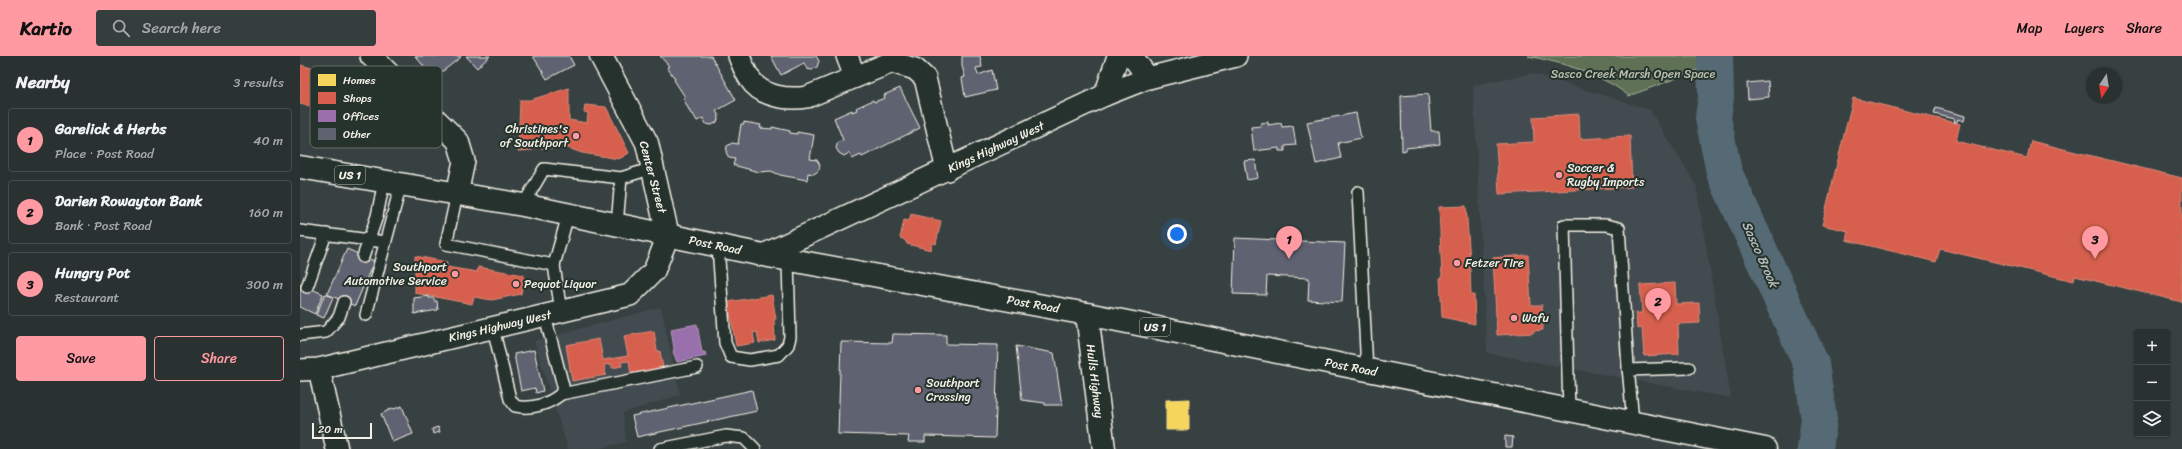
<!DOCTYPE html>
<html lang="en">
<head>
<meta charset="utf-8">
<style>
  :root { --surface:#293131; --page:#353d3d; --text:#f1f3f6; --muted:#a5a9ab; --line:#454c4d; --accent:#ff9aa2 }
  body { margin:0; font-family:Sriracha,sans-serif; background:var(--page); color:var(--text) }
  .controls { position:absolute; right:12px; bottom:12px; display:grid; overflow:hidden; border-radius:4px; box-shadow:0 1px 3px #0004 }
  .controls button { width:36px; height:36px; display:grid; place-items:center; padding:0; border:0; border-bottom:1px solid var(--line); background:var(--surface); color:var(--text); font:20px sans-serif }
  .compass { position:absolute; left:1786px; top:12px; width:36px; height:36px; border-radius:50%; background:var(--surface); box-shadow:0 1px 3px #0004; rotate:192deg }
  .scale { position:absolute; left:12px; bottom:10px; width:60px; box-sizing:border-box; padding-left:4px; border:2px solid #f4f1e8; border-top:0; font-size:11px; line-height:14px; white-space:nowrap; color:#f4f1e8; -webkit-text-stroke:3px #26332d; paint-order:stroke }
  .you { position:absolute; left:877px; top:178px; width:14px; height:14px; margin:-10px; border:3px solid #fff; border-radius:50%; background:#1a73e8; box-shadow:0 0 0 6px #1a73e833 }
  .badge { display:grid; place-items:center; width:26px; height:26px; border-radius:50%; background:var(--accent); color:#111; font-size:13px; font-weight:700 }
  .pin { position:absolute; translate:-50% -33px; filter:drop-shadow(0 1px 2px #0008) }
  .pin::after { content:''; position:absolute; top:21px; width:14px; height:12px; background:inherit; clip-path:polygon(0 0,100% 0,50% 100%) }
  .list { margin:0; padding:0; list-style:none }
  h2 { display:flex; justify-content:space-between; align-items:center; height:52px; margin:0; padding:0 16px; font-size:17px }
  h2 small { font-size:13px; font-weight:400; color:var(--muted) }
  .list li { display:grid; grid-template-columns:26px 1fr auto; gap:12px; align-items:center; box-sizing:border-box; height:64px; margin:0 8px 8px; padding:0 8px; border:1px solid var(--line); border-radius:4px }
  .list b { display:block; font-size:15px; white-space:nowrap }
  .list p { margin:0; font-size:13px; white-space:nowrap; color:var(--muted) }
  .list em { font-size:13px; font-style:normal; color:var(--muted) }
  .actions { display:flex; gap:8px; padding:12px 16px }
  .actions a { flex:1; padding:9px 0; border:1px solid var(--accent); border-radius:4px; text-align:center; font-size:14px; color:var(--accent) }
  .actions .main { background:var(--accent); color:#111 }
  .icon { flex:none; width:22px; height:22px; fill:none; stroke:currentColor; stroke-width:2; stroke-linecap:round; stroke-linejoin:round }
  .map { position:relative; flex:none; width:1882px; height:393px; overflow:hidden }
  header { display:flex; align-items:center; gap:24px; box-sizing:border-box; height:56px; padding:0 20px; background:var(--accent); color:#111 }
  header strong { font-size:19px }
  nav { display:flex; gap:22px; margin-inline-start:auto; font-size:14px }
  .search { width:280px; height:36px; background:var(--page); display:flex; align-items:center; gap:10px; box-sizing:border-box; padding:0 14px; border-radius:4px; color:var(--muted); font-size:15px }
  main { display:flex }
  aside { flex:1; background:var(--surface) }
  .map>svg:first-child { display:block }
  .built { fill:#434b4f }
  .green { fill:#5e7154; stroke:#a9b19e }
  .homes { fill:#f6d55c; stroke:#f5dd86 }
  .shops { fill:#d6604d; stroke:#df8c7c }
  .offices { fill:#9970ab; stroke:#b497bd }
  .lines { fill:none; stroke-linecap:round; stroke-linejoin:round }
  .river { stroke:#566b74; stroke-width:36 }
  .building { fill:#5f626f; stroke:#f4f1e8 }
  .lane-casing { stroke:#f4f1e8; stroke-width:14 }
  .street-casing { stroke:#f4f1e8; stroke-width:24 }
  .secondary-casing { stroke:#f4f1e8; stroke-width:25 }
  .primary-casing { stroke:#f4f1e8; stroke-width:25 }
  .lane { stroke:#26332d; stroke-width:11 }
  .street { stroke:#26332d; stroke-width:21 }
  .secondary { stroke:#26332d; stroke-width:22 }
  .primary { stroke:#26332d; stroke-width:22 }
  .poi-dot { fill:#ff9aa2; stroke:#26332d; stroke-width:1.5 }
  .labels { text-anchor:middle; stroke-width:4; stroke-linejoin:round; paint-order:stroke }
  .shield { fill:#26332d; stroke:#b6b8b0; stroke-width:1 }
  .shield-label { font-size:11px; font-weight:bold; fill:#f4f1e8 }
  .park-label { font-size:12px; fill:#b8bead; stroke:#26332d }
  .poi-label { font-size:12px; fill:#f4f1e8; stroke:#26332d; text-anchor:start }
  .street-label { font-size:12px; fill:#f4f1e8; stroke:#26332d }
  .water-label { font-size:13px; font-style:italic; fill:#b5bbba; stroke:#26332d }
  .key { fill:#26332d; stroke:#646c65; stroke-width:1 }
  .key-label { font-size:11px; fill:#f4f1e8 }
</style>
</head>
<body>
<header>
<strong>Kartio</strong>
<div class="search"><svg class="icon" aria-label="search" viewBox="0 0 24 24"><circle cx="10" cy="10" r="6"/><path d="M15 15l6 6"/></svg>Search here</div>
<nav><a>Map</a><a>Layers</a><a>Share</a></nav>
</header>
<main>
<aside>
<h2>Nearby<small>3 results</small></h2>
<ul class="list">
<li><span class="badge">1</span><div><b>Garelick &amp; Herbs</b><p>Place · Post Road</p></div><em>40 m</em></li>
<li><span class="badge">2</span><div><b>Darien Rowayton Bank</b><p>Bank · Post Road</p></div><em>160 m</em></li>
<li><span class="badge">3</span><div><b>Hungry Pot</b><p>Restaurant</p></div><em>300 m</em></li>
</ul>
<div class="actions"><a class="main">Save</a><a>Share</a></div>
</aside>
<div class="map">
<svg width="1882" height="393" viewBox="0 0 1882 393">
  <rect width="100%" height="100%" fill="#374141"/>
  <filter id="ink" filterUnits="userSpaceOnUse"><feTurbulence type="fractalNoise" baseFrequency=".025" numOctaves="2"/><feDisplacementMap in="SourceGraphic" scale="8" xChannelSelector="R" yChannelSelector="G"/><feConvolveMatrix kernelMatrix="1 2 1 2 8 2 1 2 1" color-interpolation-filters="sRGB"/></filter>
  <g filter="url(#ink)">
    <g class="built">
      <path d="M1232,17L1350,54L1396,129L1431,342L1187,297L1173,29Z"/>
      <path d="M361,251L380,339L323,357L326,386L297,393H268L234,285Z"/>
    </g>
    <path class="green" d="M1228,0H1400L1403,12L1329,40C1300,17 1263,7 1228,0Z"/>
    <path class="homes" d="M889,343V374H866V344Z"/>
    <g class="shops">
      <path d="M0,9L72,27L109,63L105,70L100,72L0,48Z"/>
      <path d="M269,32V64L287,67L288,57L284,56L285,49L306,51L329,97L319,103L282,97L268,92H233V94L218,95L220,44H230Z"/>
      <path d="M1553,42L1660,68L1656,85L1727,102L1731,85L1882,122V246L1775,220L1774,225L1640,193L1636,206L1546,184L1548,175L1522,169Z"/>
      <path d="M1279,58L1280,83L1330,80L1332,131L1199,138L1196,88L1234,86L1233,61Z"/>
      <path d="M1166,150L1170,204L1173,203V211H1170L1171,239H1174L1175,268L1142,261L1140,222H1142L1139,151Z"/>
      <path d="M611,158L641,165L636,188L632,187L631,194L607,188L605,184L600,182L604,164L609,165Z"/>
      <path d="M1225,199H1228L1231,249H1242L1243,274L1233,275V277L1197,279L1193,202Z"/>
      <path d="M115,200L147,206V211L177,216L178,211L224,219L221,238L192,244L174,241L172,248L115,237Z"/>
      <path d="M1375,227L1376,248L1399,247L1400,267L1378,268L1379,298L1344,300L1342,272L1337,273L1336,257H1342L1340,229Z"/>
      <path d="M472,239L476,263H474L475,284L459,287L457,276L453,277L455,287L436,290L428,246Z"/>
      <path d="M354,275L357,295H360L363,312L360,314L331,319L329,305L321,306L322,310L312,312V308L304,309L306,319L272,325L266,289L299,283L303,304L328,300L324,280Z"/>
    </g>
    <path class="offices" d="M397,268L402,296H405L406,300L377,306L373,296L374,293L371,273Z"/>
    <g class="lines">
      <path class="river" d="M1415,0L1416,41L1413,62L1424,116L1511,308L1519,363L1515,393"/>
    </g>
    <g class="building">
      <path d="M115,0H160L161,1L134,22Z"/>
      <path d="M166,0H190L177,12Z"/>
      <path d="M233,0H269L274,9L247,23Z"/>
      <path d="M360,0H411L436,44L416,55L419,60L417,66L412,69L406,68L403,62L397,65L393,58H391L383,42L385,41L374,24L375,23L367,11L369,10Z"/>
      <path d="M471,0H516L519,5L517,11L512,14L507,13L504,7L481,19Z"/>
      <path d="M662,0H680L682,11L676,12L678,19L692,14L696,34L665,41L662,22L665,21L662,10Z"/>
      <path d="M1468,25L1469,41L1448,43L1447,27Z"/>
      <path d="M600,32L620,72L562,101L561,99L552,103L549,97L544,100L539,97L536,92L538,86L543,84L534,62L552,54V56L557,54L556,52L573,44L574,46L585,42L584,39Z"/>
      <path d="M1128,38L1131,75H1139L1140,88L1106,92V94L1102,95L1101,40Z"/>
      <path d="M1636,52L1665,60L1664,65L1658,63L1657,66H1654L1655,63L1634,58Z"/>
      <path d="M1056,57L1061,82L1038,87L1041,102L1016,108L1007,66Z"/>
      <path d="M444,66L461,69L460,72L472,73V71L490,75V77L497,78V76L514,79L510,103L517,104L520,109L519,114L514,118L508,117L507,124L480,119L471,115L459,116L433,109L435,103L429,102L426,96L427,90L432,87L438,88L441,68H444Z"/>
      <path d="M968,66V69L981,67L982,71L993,70L996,89L985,90V95H979V92L954,95L951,71L961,70V67Z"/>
      <path d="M955,104L958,122L947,124L944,105Z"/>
      <path d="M935,182L1045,187L1042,246L1008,244L1009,222L967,220L966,239L933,238Z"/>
      <path d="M47,193L74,205L55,250L27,238Z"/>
      <path d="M0,228L23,238L15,258L0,251Z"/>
      <path d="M25,238L33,241L24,262L16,259Z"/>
      <path d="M129,240V242H134V245H137L138,254L114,258V242Z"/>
      <path d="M593,278L646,279V288L698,289L695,382L625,380V386H608L609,380L538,378L541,286L592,287Z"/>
      <path d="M716,290L754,297L762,349H745V347L722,344Z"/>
      <path d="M234,294L243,335L236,337L235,332L221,335L214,298Z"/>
      <path d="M452,334L457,355L337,381L332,360Z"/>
      <path d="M102,350L113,378L92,386L81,358L93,352L94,353Z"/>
      <path d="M138,371L140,376L133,378L132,373Z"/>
      <path d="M1205,380L1213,381L1212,391H1205Z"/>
    </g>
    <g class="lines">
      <g class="lane-casing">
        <g id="lane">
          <path d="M1058,136L1067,314"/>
          <path d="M157,138L146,188L254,209L261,256"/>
          <path d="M223,149L244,113L321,122L353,112"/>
          <path d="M317,169L321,122"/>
          <path d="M0,175L85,186"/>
          <path d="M418,190L425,287L431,301L450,304L479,299L488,289L490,281L488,204"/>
          <path d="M63,201L77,160L84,125"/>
          <path d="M254,209L268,159"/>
          <path d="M7,231L26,178"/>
          <path d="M66,259L101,128"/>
          <path d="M193,272L210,343L215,350C231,354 249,348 261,338L263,330L245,260"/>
          <path d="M0,279L26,276L39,261L44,246"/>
          <path d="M1328,314L1389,312"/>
          <path d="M261,338L397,311"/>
          <path d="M1269,355L1264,169H1306L1319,172L1328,311L1333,366"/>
          <path d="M360,393L426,380L444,382L455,393"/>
        </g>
      </g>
      <g class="street-casing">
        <g id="street">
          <path d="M71,0L158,85L164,105L157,138"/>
          <path d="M439,0C442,7 445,16 450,23C461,41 488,44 507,41L592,6L615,13L625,22L647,114"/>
          <path d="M547,0L555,21"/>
          <path d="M832,0L848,22"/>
          <path d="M805,39L818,0"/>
          <path d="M463,199L805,39L848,22L936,0"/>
          <path d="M19,313L37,393"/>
          <path d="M0,314L19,313L330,239L354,215L368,180"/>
        </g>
      </g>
      <g class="secondary-casing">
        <g id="secondary">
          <path d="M301,0L347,87L368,180"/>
          <path d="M787,258L804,393"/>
        </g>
      </g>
      <g class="primary-casing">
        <path id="primary" d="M0,111L223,149L463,199L787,258L1465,393"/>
      </g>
      <use href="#lane" class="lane"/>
      <use href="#street" class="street"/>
      <use href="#secondary" class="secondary"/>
      <use href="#primary" class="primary"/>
    </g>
  </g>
  <g class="poi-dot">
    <circle cx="276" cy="80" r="4"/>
    <circle cx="1259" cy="119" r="4"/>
    <circle cx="1157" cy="207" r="4"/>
    <circle cx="155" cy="218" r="4"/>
    <circle cx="216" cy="228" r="4"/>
    <circle cx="1214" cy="262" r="4"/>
    <circle cx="618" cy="334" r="4"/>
  </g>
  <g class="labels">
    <g class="shield">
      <rect x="35" y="110" width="30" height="18" rx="3"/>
      <rect x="840" y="262" width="30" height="18" rx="3"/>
    </g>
    <g class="shield-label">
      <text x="50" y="123">US 1</text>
      <text x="855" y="275">US 1</text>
    </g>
    <g class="park-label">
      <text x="1333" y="22">Sasco Creek Marsh Open Space</text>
    </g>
    <g class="poi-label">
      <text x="268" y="77" text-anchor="end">Christines's<tspan x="268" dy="14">of Southport</tspan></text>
      <text x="1267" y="116">Soccer &amp;<tspan x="1267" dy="14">Rugby Imports</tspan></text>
      <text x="1165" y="211">Fetzer Tire</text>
      <text x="147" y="215" text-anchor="end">Southport<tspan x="147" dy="14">Automotive Service</tspan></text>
      <text x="224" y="232">Pequot Liquor</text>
      <text x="1222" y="266">Wafu</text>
      <text x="626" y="331">Southport<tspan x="626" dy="14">Crossing</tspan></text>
    </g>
    <g class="street-label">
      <text transform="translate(696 91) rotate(-25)" y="4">Kings Highway West</text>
      <text transform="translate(353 121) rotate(75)" y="4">Center Street</text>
      <text transform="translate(415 189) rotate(12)" y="4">Post Road</text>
      <text transform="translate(733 248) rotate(10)" y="4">Post Road</text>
      <text transform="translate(200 270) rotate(-13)" y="4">Kings Highway West</text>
      <text transform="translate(1051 311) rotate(11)" y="4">Post Road</text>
      <text transform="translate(795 325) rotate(83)" y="4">Hulls Highway</text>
    </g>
    <g class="water-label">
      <text transform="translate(1461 198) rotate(66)" y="5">Sasco Brook</text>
    </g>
  </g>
  <rect x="10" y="10" width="132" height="82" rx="6" class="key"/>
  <rect x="18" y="18" width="18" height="12" fill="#f6d55c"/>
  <rect x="18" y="36" width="18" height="12" fill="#d6604d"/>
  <rect x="18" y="54" width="18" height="12" fill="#9970ab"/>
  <rect x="18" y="72" width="18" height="12" fill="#5f626f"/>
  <g class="key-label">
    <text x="43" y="28">Homes</text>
    <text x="43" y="46">Shops</text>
    <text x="43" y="64">Offices</text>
    <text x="43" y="82">Other</text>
  </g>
</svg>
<div class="controls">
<button>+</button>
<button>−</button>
<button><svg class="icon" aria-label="layers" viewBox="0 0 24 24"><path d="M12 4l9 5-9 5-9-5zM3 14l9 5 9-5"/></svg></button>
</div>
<svg class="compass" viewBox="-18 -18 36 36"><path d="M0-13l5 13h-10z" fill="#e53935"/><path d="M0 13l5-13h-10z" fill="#a5a9ab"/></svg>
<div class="scale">20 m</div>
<div class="you"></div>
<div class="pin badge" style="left:989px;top:203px">1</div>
<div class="pin badge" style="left:1358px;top:265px">2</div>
<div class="pin badge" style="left:1795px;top:203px">3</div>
</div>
</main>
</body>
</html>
